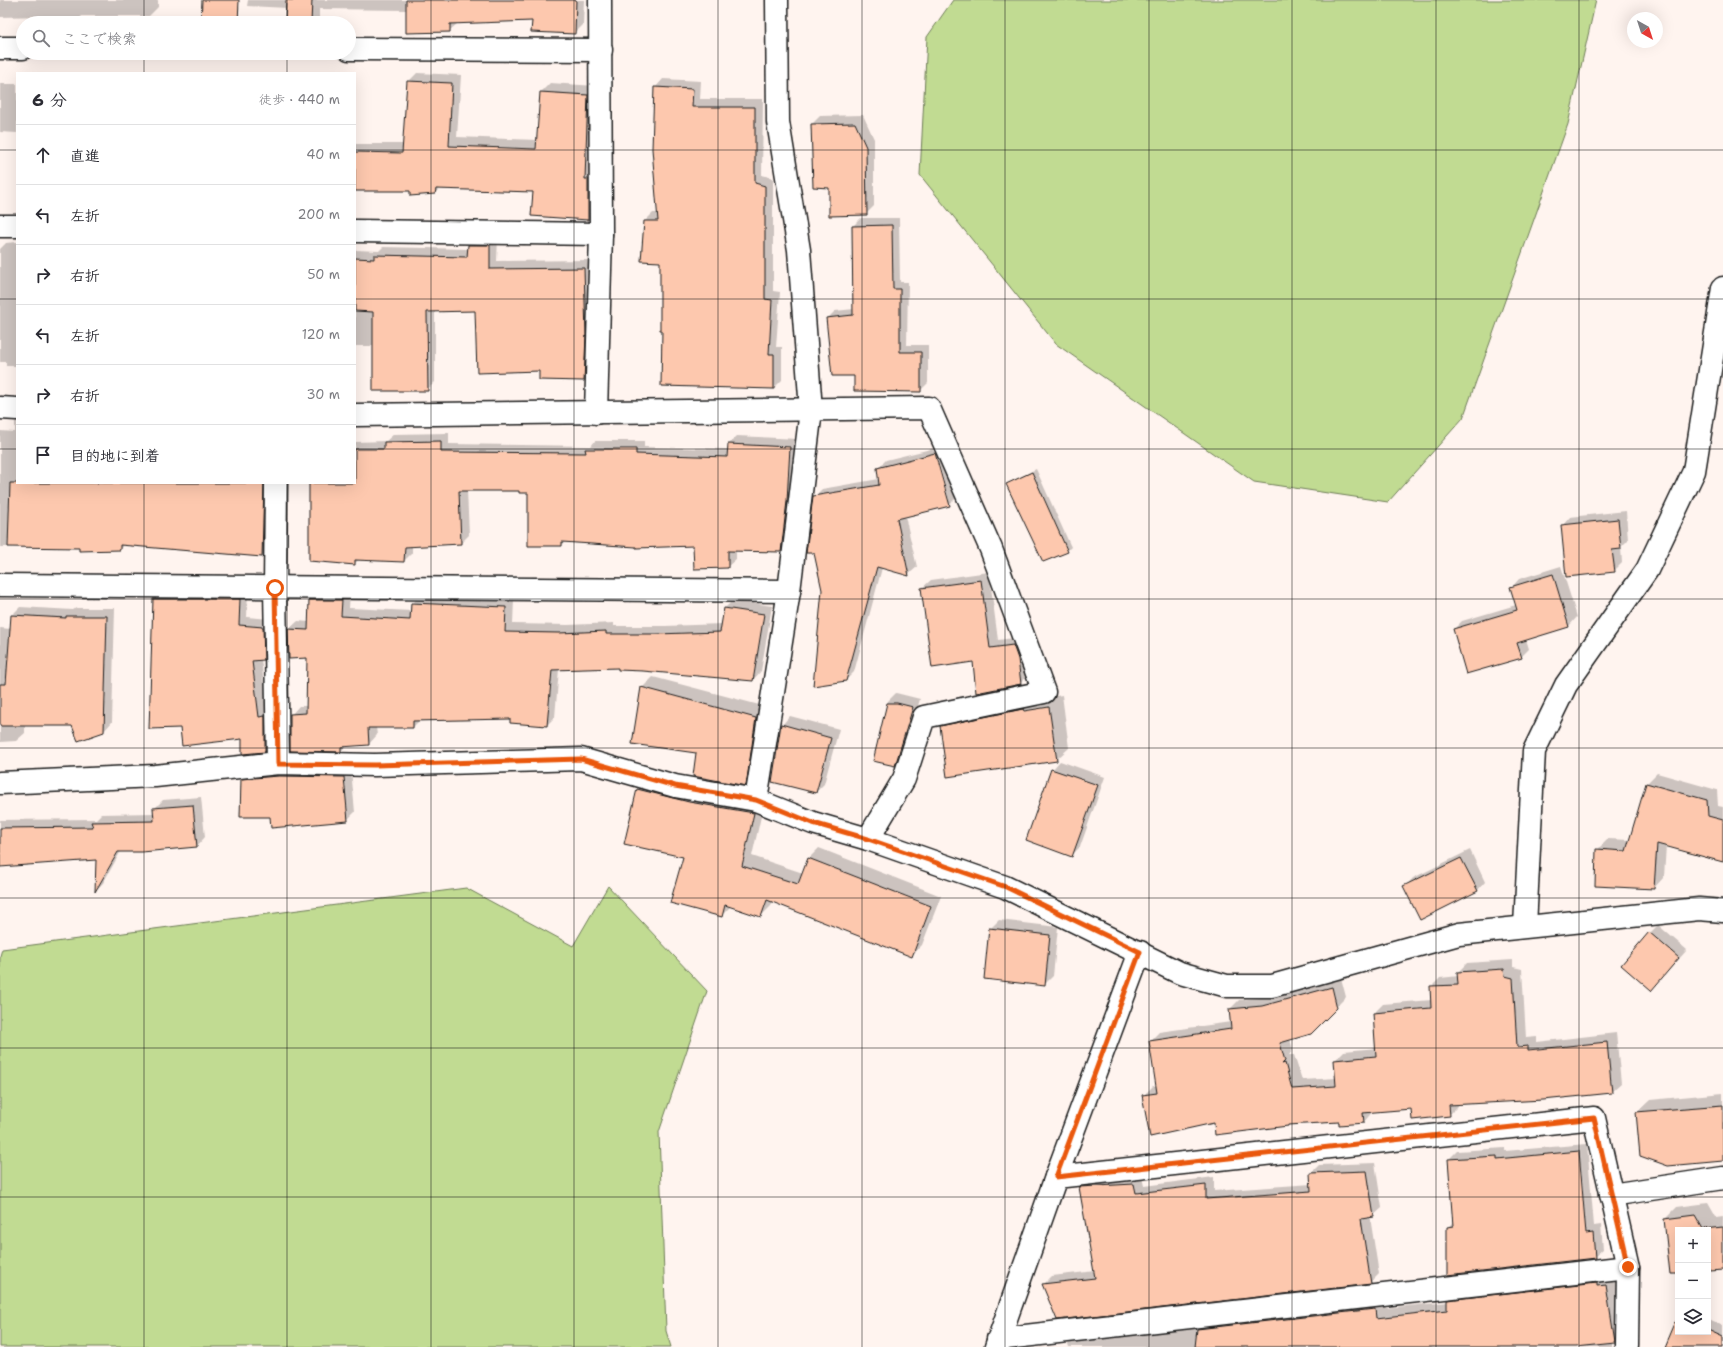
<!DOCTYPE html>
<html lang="ja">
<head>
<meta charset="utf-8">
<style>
  :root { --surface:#fff; --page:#f2f2f3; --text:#2b2b33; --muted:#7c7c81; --line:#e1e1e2 }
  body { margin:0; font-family:"Shantell Sans","Klee One",sans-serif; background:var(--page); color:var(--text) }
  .controls { position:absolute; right:12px; bottom:12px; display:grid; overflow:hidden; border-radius:0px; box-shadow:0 4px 16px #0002 }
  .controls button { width:36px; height:36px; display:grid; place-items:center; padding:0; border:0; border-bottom:1px solid var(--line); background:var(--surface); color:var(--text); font:20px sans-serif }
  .compass { position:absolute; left:1627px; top:12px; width:36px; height:36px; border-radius:50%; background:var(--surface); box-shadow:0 4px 16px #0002; rotate:141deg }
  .stop { position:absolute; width:12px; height:12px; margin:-9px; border:3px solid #ea580c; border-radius:50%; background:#fff }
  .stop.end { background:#ea580c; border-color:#fff; box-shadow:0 1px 4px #0008 }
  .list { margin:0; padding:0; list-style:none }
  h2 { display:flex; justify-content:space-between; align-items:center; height:52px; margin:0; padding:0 16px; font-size:17px }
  h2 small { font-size:13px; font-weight:400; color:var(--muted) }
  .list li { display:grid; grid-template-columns:26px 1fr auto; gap:12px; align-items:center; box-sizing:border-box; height:60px; padding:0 16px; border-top:1px solid var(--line) }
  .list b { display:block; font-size:15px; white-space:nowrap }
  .list em { font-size:13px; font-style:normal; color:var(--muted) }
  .icon { flex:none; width:22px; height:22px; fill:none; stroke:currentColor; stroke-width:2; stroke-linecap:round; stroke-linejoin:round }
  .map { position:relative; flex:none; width:1723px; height:1347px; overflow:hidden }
  .search { position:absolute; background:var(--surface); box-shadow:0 4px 16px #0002; left:16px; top:16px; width:340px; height:44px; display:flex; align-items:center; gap:10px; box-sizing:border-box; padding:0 14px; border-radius:22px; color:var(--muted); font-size:15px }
  .panel { position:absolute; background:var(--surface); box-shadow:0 4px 16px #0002; left:16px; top:72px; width:340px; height:412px; border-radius:0px }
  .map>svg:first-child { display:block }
  .green { fill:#c1db92; stroke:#6e7c57 }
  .shadow { fill:#0003; fill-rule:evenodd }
  .building { fill:#fdc8ae; stroke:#1c1c1c }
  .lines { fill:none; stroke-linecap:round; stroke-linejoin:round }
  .minor-casing { stroke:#1c1c1c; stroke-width:25 }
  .tertiary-casing { stroke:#1c1c1c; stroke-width:25 }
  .minor { stroke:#fff; stroke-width:22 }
  .tertiary { stroke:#fff; stroke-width:22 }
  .route { stroke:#ea580c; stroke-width:5 }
  .grid { fill:none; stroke:#1c1c1c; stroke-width:1; stroke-opacity:0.55 }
</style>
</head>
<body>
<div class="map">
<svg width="1723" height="1347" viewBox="0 0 1723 1347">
  <rect width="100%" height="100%" fill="#fff4ef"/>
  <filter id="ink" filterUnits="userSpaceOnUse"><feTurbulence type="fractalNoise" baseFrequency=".025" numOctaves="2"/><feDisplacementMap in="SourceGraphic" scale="8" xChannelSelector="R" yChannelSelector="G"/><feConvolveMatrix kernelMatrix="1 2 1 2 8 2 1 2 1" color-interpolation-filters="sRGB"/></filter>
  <g filter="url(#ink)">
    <g class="green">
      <path d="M953,0H1596L1568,124L1463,418L1388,502L1254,482L1056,344L920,175L927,37Z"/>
      <path d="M608,886L707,991L659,1132L666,1331L671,1347H0V956L2,949L466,888L573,946Z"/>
    </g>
    <g class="shadow">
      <path d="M0,0H158V7L149,16H82L77,21H42L43,16L0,17Z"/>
      <path d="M248,0H584L583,25L575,33L533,20L458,23L449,31L407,10L319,9V23H286L287,8L247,6Z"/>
      <path d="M417,73L461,75L457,137L538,140L541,92L550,83L596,86L597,210L588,218L532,215L534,191L440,188L435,193L410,190H355V144H404L408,82Z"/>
      <path d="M663,79L701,81L700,99H763L762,175L773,178V291L780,292L776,347H782V380L774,388L661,261L642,260L645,221L653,213H659L655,88Z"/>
      <path d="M0,84H17V133L0,132Z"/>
      <path d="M863,115L874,139V206L866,214L830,187L812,124L820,116Z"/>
      <path d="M861,218H899L900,282H908L907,345H928V383L920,391L855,375L827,319L835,311L854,309L853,226Z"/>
      <path d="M477,237H498L497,261L592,260V372L584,380L540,370L476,310L435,311V382L427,390L374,346H355V250L379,251L383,247L468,249L469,245Z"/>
      <path d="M17,242V366H6V362H0V249L6,243Z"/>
      <path d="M17,420V483H271L270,548L262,556L124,544L120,549L80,547H0V431L15,432V422Z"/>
      <path d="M449,433V444L591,446L595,441H644V447L729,449V444L737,436L798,439L789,543L781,551L736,550V559L727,567L694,545L637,546L566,541L562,545L529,492L520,490H467L469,535L461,543L412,545V553L404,561L359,560L355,563L310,483H355V442L386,441L394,434Z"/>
      <path d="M943,446L957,497L949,505L905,516L917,567L909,574L882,568L854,672L846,680L823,590L814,497L822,489L879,479L878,468L886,460ZM935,448L949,501H947L933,449Z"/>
      <path d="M1036,469L1071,547L1067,551L1008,485L1012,481Z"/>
      <path d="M1626,511L1628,540L1621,547L1622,563L1614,571L1562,526L1570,517Z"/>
      <path d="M1561,566L1577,617L1569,626L1526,639L1529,649L1521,657L1454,629L1462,621L1516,605L1511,588L1519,579Z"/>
      <path d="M989,572L998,640L1022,637L1029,675L1020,683L974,661L922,588L931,580Z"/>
      <path d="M162,591H248L247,617L271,619L272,651L261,659L267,709L273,742L265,751L244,738L181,727L154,599Z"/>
      <path d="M318,592H350L349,608L412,611V604L420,596L514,599L513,624L568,625L614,623V626H665L722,624L725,608L733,600L772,606L761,671L753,680L619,667L559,669L555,717L547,725L511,718L420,720L413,727H376L377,735L369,744L346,746L341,751L291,715L299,706H308V657L290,658L289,629L298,621L309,622L310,600Z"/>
      <path d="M20,607L73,610L76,608H115L112,722L104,731L73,725H25V733L16,741L0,742V628L11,629L12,615Z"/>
      <path d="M653,677L767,707L756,774L745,784L642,688Z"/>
      <path d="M896,693L920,699L903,757L895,765L874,760L888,701Z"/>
      <path d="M1062,695L1069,748L1056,760L941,727L954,714Z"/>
      <path d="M790,716L839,729L824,784L816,792L782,725Z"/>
      <path d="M1060,761L1105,777L1080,847L1072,855L1052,770Z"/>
      <path d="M351,770L355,812L347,820L271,816L242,780L250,772Z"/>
      <path d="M1657,773L1717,790L1718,806L1723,807V861L1666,845L1664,877L1654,888L1597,850L1608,839L1630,840L1647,783Z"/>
      <path d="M648,779L764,803L752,856L803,873L809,858L819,848L941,896L922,945L911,956L773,901L771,906L761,916L731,906L721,916L638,790Z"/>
      <path d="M201,797L205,837L197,846L121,851L103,883L96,890L97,859L0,866V820L96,819L101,814L155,813L154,809L163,800Z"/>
      <path d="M1470,850L1485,882L1477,891L1405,887L1413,878Z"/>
      <path d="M999,920L1058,927L1053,976L1044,985L990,929Z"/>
      <path d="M1658,925L1687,950L1651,990L1650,933Z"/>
      <path d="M1513,960V967L1522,969L1526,1038L1537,1037V1042L1616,1033L1621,1083L1611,1092L1458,1103V1106L1449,1115L1412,1107L1373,1111L1364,1122L1215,1121L1144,1095L1153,1086H1157L1150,1041L1159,1032L1231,1022L1230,1009L1239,1000L1272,997L1341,978L1346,997L1310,1033L1290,1039L1293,1050L1289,1055H1294L1302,1080L1337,1078L1335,1060L1344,1051L1377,1048L1374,1013L1383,1004L1432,1000L1431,987L1440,978L1459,976L1458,972L1467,963Z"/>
      <path d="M1723,1093V1160L1637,1112L1650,1100Z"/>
      <path d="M1587,1144L1594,1226L1601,1225L1603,1249L1594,1257L1448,1227L1454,1221L1449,1159L1457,1151L1505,1148V1151Z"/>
      <path d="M1375,1163L1382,1208L1373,1216L1370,1217L1379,1274L1370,1283L1044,1284L1052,1276L1095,1271L1080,1187L1088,1179L1142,1177L1144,1186L1214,1177V1191L1312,1184L1311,1173L1319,1165Z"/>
      <path d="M1708,1203L1716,1217L1723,1216V1268L1708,1269V1230H1678V1273L1665,1219L1677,1207Z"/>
      <path d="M1615,1276L1624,1332L1612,1342V1347H1069L1068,1344L1077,1334L1384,1299L1386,1308L1448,1302L1457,1291Z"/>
      <path d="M1678,1317V1332H1708V1319L1723,1326V1347H1665Z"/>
    </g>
    <g class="building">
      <path d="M202,0H239L238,23H201Z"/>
      <path d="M286,0H312L311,23H285Z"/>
      <path d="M406,0H576L575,34L531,32L532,21L450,24V32L406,33Z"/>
      <path d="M407,81L452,83L449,146L536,149L540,92L588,95L585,179H588V220L531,216L533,192L436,189L435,194L410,196V191H355V152L402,153Z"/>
      <path d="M654,87L693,89L692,107H755V183L765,186V299L772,300L769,354H774V389L661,386L662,330H660V262L641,261L644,221H658L652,149Z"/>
      <path d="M855,123L866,147L867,215L829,216V188L813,187L811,124Z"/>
      <path d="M892,225L893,289H900V352H921V392L854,391V376H832L826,318L853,315L852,226Z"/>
      <path d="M468,245H490V269L584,268L586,335L584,381L539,380V371L477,373L475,311L427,312L428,391H373V312L355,311V258L374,259V255L467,257Z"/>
      <path d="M441,441V452L586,453L585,449H636V454L727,457L728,444L790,447L787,501L781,552L728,551V568L694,569L693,546L636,548V547L562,542V546H528V493H519V491H459L461,544L405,547L404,562L355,560V565L309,561V483H355V449H384V442Z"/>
      <path d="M935,453L950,506L897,519L909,576L877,567L846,681L813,686L822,590L814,553H806L813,496L879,485L877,468Z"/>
      <path d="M1032,472L1068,552L1043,562L1006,484Z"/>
      <path d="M10,483H264L262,557L120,545V550L79,551V548L8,547Z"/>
      <path d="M1618,519L1621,549L1612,550L1615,572L1566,577L1561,525Z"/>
      <path d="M1553,574L1569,627L1517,643L1522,658L1466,674L1453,629L1517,610L1510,587Z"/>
      <path d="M981,580L990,648L1013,645L1018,659L1021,684L976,693L973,662L932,668L921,588Z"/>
      <path d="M153,599H240L239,625L263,627L264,660L252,661L259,717L265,716V752L242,754V739L182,746L180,728L149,729Z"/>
      <path d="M309,600H342L341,616L410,620L411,603L506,607L505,632L559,633L606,631V634H656L720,632L724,608L764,614L753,681L643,671L618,670V668L552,670L547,726L510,723V719L413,721V728H368L369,745L341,747V752L290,751V714L306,713L307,658L289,659L288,629L308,630Z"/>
      <path d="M11,615L66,618V616H107L104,732L78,741L72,726H0V684H6Z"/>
      <path d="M641,687L756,718L746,786L693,776L696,753L632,744Z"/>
      <path d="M887,703H897L913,707L895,766L873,761Z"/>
      <path d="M1049,707L1057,761L947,777L940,726L1023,709L1024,711Z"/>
      <path d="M781,724L831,738L816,793L772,782Z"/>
      <path d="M1051,769L1098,785L1072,857L1026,840Z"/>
      <path d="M279,776L344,777L348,821L271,828L270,817H240L241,779Z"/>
      <path d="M1646,783L1707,800L1708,816L1723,820V862L1657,844L1654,889L1595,886L1596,849L1626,851Z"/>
      <path d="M637,789L689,802L754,813L742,866L798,884L808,858L931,906L912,957L767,900L761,917L725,905L722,917L670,903L683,857L624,844Z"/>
      <path d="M193,805L197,847L142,852H118L95,892L96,860L0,867V828L93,827L91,822L154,821L153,808Z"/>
      <path d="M1461,858L1478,891L1420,920L1403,886Z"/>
      <path d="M989,928L1050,935L1045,986L984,979Z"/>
      <path d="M1649,932L1679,958L1651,991L1621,965Z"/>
      <path d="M1504,969L1505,976L1513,978L1517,1047L1528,1046V1050L1607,1042L1612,1093L1543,1100L1449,1105L1450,1116L1412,1120L1411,1109L1363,1113L1364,1123L1339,1125V1122L1288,1125V1126L1215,1135L1214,1123L1150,1137L1142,1095L1157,1093L1149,1041L1231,1029L1229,1009L1262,1006L1332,987L1337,1008L1311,1034L1280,1043L1285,1061L1282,1064L1285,1063L1292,1089L1336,1086L1334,1060L1376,1056L1373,1013L1431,1008L1430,986L1458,985L1457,972Z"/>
      <path d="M1723,1105V1161L1668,1166L1640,1156L1636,1112Z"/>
      <path d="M1579,1151L1586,1234L1593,1233L1595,1258L1447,1275V1227L1453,1226L1448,1159L1497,1156V1159Z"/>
      <path d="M1367,1171L1374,1217L1361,1219L1371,1284L1057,1320L1042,1284L1095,1278L1079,1187L1134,1184L1136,1193L1206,1185V1199L1311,1191L1310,1173Z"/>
      <path d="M1695,1215L1703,1229L1723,1227V1269L1708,1270V1230H1678V1274H1670L1664,1219Z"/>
      <path d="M1597,1283V1286L1606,1285L1615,1343L1576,1347H1195L1197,1329L1375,1309L1376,1318L1447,1310V1300Z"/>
      <path d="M1675,1321H1678V1332L1708,1331L1723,1338V1347H1664Z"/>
    </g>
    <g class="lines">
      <g class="minor-casing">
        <g id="minor">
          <path d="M0,48H23"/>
          <path d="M349,49L601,50"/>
          <path d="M0,226H17"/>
          <path d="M355,231L601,234"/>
          <path d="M0,408L17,409"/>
          <path d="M596,413L601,234L600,0"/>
          <path d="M355,415L929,408L991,549L1044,692L924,717L904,779L868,839"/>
          <path d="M276,483L275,588L278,763"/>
          <path d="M0,585L789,591"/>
          <path d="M756,800L789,591L811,410L799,250L778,122L777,0"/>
          <path d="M1525,926L1534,751L1566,685L1647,570L1694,471L1723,288"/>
          <path d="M1056,1177L1594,1118L1628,1267L1627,1347"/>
          <path d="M1611,1195L1723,1178"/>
          <path d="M998,1339L1628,1267"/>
          <path d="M996,1347L1056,1177L1140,952"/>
        </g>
      </g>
      <g class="tertiary-casing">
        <path id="tertiary" d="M0,783L155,776L278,763L375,765L581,759L675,786L756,800L813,823L868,839L1005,887L1180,973L1227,986H1272L1459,934L1699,909L1723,911"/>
      </g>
      <use href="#minor" class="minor"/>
      <use href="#tertiary" class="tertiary"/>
    </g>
  </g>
  <g class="lines" filter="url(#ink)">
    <path class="route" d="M275,588L278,764L375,765L581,759L675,786L756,800L813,823L868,839L1006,887L1140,952L1056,1177L1594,1118L1628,1267"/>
  </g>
  <path class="grid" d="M144,0V23M287,0V23M431,0V1347M574,0V1347M718,0V1347M862,0V1347M1005,0V1347M1149,0V1347M1292,0V1347M1436,0V1347M1579,0V1347M144,53V73M287,53V73M0,150H17M355,150H1723M0,299H17M355,299H1723M0,449H17M355,449H1723M144,483V1347M287,483V1347M0,599H1723M0,748H1723M0,898H1723M0,1048H1723M0,1197H1723"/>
</svg>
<div class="controls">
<button>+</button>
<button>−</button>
<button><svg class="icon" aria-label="layers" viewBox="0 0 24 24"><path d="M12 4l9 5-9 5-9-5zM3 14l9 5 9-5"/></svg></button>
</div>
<svg class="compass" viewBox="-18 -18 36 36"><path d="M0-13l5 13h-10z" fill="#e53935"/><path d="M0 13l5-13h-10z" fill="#7c7c81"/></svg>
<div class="stop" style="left:275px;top:588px"></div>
<div class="stop end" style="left:1628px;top:1267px"></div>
<div class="search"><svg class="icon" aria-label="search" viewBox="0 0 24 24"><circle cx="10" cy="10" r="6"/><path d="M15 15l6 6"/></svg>ここで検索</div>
<section class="panel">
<h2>6 分<small>徒歩 · 440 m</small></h2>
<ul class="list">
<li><svg class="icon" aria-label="ahead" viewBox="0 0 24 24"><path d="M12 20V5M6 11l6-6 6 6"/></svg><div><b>直進</b></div><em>40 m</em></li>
<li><svg class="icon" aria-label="left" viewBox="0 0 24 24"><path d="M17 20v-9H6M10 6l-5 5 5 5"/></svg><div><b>左折</b></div><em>200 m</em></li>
<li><svg class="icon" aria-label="right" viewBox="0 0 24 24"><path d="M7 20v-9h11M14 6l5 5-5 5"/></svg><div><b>右折</b></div><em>50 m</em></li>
<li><svg class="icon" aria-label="left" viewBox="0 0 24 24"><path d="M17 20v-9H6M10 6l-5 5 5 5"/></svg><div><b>左折</b></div><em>120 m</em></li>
<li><svg class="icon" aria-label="right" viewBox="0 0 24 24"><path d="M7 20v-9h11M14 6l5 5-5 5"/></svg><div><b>右折</b></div><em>30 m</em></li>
<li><svg class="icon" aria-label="arrive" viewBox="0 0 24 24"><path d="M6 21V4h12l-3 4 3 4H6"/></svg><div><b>目的地に到着</b></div></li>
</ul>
</section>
</div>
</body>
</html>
